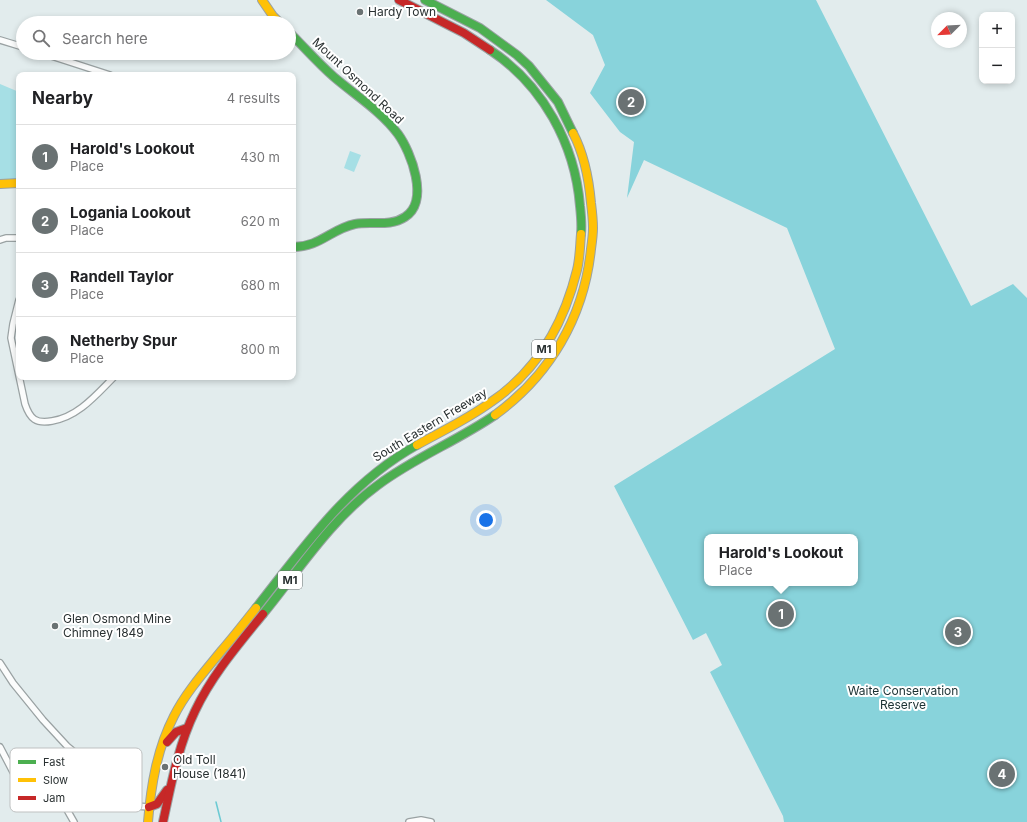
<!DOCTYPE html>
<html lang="en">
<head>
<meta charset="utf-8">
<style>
  :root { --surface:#fff; --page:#f6f6f6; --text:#202124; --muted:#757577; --line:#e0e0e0; --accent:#6a7273 }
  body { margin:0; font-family:Inter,sans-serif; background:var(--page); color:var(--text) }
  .controls { position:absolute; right:12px; top:12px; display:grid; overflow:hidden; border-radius:8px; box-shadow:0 2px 6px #0003 }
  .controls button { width:36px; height:36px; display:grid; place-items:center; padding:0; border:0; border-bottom:1px solid var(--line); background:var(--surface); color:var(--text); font:20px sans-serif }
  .compass { position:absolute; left:931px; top:12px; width:36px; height:36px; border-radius:50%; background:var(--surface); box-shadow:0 2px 6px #0003; rotate:246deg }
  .you { position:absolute; left:486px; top:520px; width:14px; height:14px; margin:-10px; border:3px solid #fff; border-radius:50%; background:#1a73e8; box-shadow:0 0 0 6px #1a73e833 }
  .badge { display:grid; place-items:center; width:26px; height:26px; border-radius:50%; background:var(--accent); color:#fff; font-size:13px; font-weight:700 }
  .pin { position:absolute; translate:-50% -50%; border:2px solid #fff; box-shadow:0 1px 4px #0006 }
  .popup { position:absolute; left:704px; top:534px; width:154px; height:52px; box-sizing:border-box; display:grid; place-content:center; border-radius:8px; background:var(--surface); filter:drop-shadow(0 1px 3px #0005); font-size:13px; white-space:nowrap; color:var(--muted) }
  .popup b { font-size:15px; color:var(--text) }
  .popup::after { content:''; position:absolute; left:50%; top:100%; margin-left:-8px; border:8px solid transparent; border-top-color:var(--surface) }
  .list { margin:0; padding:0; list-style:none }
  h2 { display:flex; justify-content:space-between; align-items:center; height:52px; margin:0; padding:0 16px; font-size:17px }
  h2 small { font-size:13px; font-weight:400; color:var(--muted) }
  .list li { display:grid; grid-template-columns:26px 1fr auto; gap:12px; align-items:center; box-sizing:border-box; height:64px; padding:0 16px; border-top:1px solid var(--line) }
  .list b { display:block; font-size:15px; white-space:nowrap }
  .list p { margin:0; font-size:13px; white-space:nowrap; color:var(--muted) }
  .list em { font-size:13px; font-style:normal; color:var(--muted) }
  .icon { flex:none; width:22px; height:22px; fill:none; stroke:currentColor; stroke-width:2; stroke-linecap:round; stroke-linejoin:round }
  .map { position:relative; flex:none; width:1027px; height:822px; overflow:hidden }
  .search { position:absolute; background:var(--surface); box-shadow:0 2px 6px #0003; left:16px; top:16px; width:280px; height:44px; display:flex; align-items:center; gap:10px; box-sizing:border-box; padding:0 14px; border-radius:22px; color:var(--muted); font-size:15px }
  .panel { position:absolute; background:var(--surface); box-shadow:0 2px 6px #0003; left:16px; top:72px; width:280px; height:308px; border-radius:8px }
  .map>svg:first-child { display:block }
  .green { fill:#a6dfe5 }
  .forest { fill:#88d3db; fill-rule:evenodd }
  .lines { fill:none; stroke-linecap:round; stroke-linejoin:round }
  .stream { stroke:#6ccad3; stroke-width:1.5 }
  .street-casing { stroke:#9aa2a3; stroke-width:8 }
  .fast-casing { stroke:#9aa2a3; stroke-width:10 }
  .slow-casing { stroke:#9aa2a3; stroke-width:10 }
  .jam-casing { stroke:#9aa2a3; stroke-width:10 }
  .street { stroke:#fbfcfc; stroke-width:5.5 }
  .fast { stroke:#4caf50; stroke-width:8 }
  .slow { stroke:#ffc107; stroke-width:8 }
  .jam { stroke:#c62828; stroke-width:8 }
  .poi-dot { fill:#6a7273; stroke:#fff; stroke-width:1.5 }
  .labels { text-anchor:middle; stroke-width:4; stroke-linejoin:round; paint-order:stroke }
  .shield { fill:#fff; stroke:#696e6f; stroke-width:1 }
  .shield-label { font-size:11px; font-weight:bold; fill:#293031 }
  .poi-label { font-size:12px; fill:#293031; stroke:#fff; text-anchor:start }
  .street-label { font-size:12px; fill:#293031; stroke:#fff }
  .park-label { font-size:12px; fill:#1a3032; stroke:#fff }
  .key { fill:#fff; stroke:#bfc1c1; stroke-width:1 }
  .key-label { font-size:11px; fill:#293031 }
</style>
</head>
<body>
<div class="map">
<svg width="1027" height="822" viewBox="0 0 1027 822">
  <rect width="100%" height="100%" fill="#e2eced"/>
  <g class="green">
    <path d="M0,84L19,92V179L0,181Z"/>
    <path d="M350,151L361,155L354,172L344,168Z"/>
    <path d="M137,771L131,806L98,803L101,784Z"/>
  </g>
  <path class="forest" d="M546,0H816L971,306L1013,284L1027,298V822H784L783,816L710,672L722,665L706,633L693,640L614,486L835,349L787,228L644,160L627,198L634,142L620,132L590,93L605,65L593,35ZM707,537H855V583H707Z"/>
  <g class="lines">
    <path class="stream" d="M216,802L221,822"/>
    <g class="street-casing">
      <g id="street">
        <path d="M0,40L23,47"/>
        <path d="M42,53L110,75"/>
        <path d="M0,240L6,238H19"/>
        <path d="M19,300L13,324L11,338L25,404C30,419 36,424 52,421C78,417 96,395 114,377"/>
        <path d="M0,663L13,683L43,720L67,746L84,760L98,774L101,784L98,803"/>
        <path d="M0,747L25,795L67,801L149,807"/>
        <path d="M67,801L66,808L74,822"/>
        <path d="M409,822L421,820L431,822"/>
      </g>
    </g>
    <g class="fast-casing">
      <g id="fast">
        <path d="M425,0L480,28L517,55L529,66L558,102L573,133"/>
        <path d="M289,32C304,47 318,63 334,77C355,95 381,111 398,134C411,152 430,201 405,217C390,227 372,221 355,224C331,229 320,247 293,247"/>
        <path d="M490,50C543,85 575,144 580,206C581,215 582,224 581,234"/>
        <path d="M256,608C305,546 347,484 417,445"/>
        <path d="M263,614C299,570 331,519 378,485C414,458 457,441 495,415"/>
      </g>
    </g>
    <g class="slow-casing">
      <g id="slow">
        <path d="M262,0L273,16L280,23"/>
        <path d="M0,184L19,183"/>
        <path d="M495,415C550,375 584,317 591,249C592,242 593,235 593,228C593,219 592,211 591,203C589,180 584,154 573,133"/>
        <path d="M417,445C442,431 468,419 491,402C537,371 564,323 577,270C580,258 580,245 581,234"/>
        <path d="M148,822C151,785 157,749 174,716C186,692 205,671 222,650C234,636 245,622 256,608"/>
      </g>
    </g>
    <g class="jam-casing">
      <g id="jam">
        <path d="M399,0L464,33L490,50"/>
        <path d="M167,742L176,732L187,728"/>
        <path d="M149,807L157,804L167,790"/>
        <path d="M163,822C171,785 178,746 195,711C212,675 238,645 263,614"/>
      </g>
    </g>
    <use href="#street" class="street"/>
    <use href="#fast" class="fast"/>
    <use href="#slow" class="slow"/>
    <use href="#jam" class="jam"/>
  </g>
  <g class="poi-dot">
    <circle cx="360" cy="12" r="4"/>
    <circle cx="55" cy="626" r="4"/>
    <circle cx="165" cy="767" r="4"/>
  </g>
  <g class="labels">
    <g class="shield">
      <rect x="532" y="340" width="24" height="18" rx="3"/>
      <rect x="278" y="571" width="24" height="18" rx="3"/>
    </g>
    <g class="shield-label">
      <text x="544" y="353">M1</text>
      <text x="290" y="584">M1</text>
    </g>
    <g class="poi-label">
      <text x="368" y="16">Hardy Town</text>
      <text x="63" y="623">Glen Osmond Mine<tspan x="63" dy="14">Chimney 1849</tspan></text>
      <text x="173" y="764">Old Toll<tspan x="173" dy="14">House (1841)</tspan></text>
    </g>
    <g class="street-label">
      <text transform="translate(358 81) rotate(43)" y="4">Mount Osmond Road</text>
      <text transform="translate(430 425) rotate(-31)" y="4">South Eastern Freeway</text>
    </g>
    <g class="park-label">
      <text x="903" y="695">Waite Conservation<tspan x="903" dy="14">Reserve</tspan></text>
    </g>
  </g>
  <rect x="10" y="748" width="132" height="64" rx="6" class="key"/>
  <rect x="18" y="760" width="18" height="4" fill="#4caf50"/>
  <rect x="18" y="778" width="18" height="4" fill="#ffc107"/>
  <rect x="18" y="796" width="18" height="4" fill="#c62828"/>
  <g class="key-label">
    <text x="43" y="766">Fast</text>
    <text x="43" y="784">Slow</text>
    <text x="43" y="802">Jam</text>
  </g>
</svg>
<div class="controls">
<button>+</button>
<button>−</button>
</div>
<svg class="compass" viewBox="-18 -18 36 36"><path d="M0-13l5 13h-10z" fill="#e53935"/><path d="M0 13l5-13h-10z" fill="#757577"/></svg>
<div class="you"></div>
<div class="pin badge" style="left:781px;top:614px">1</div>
<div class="popup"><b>Harold's Lookout</b>Place</div>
<div class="pin badge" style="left:631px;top:102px">2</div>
<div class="pin badge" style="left:958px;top:632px">3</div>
<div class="pin badge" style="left:1002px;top:774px">4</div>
<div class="search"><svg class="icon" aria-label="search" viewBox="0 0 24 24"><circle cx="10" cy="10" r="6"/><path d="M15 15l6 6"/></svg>Search here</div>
<section class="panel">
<h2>Nearby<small>4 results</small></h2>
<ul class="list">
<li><span class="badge">1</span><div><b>Harold's Lookout</b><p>Place</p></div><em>430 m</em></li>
<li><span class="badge">2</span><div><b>Logania Lookout</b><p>Place</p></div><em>620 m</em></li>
<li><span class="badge">3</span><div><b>Randell Taylor</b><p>Place</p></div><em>680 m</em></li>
<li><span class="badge">4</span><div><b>Netherby Spur</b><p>Place</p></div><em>800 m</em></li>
</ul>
</section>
</div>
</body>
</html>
